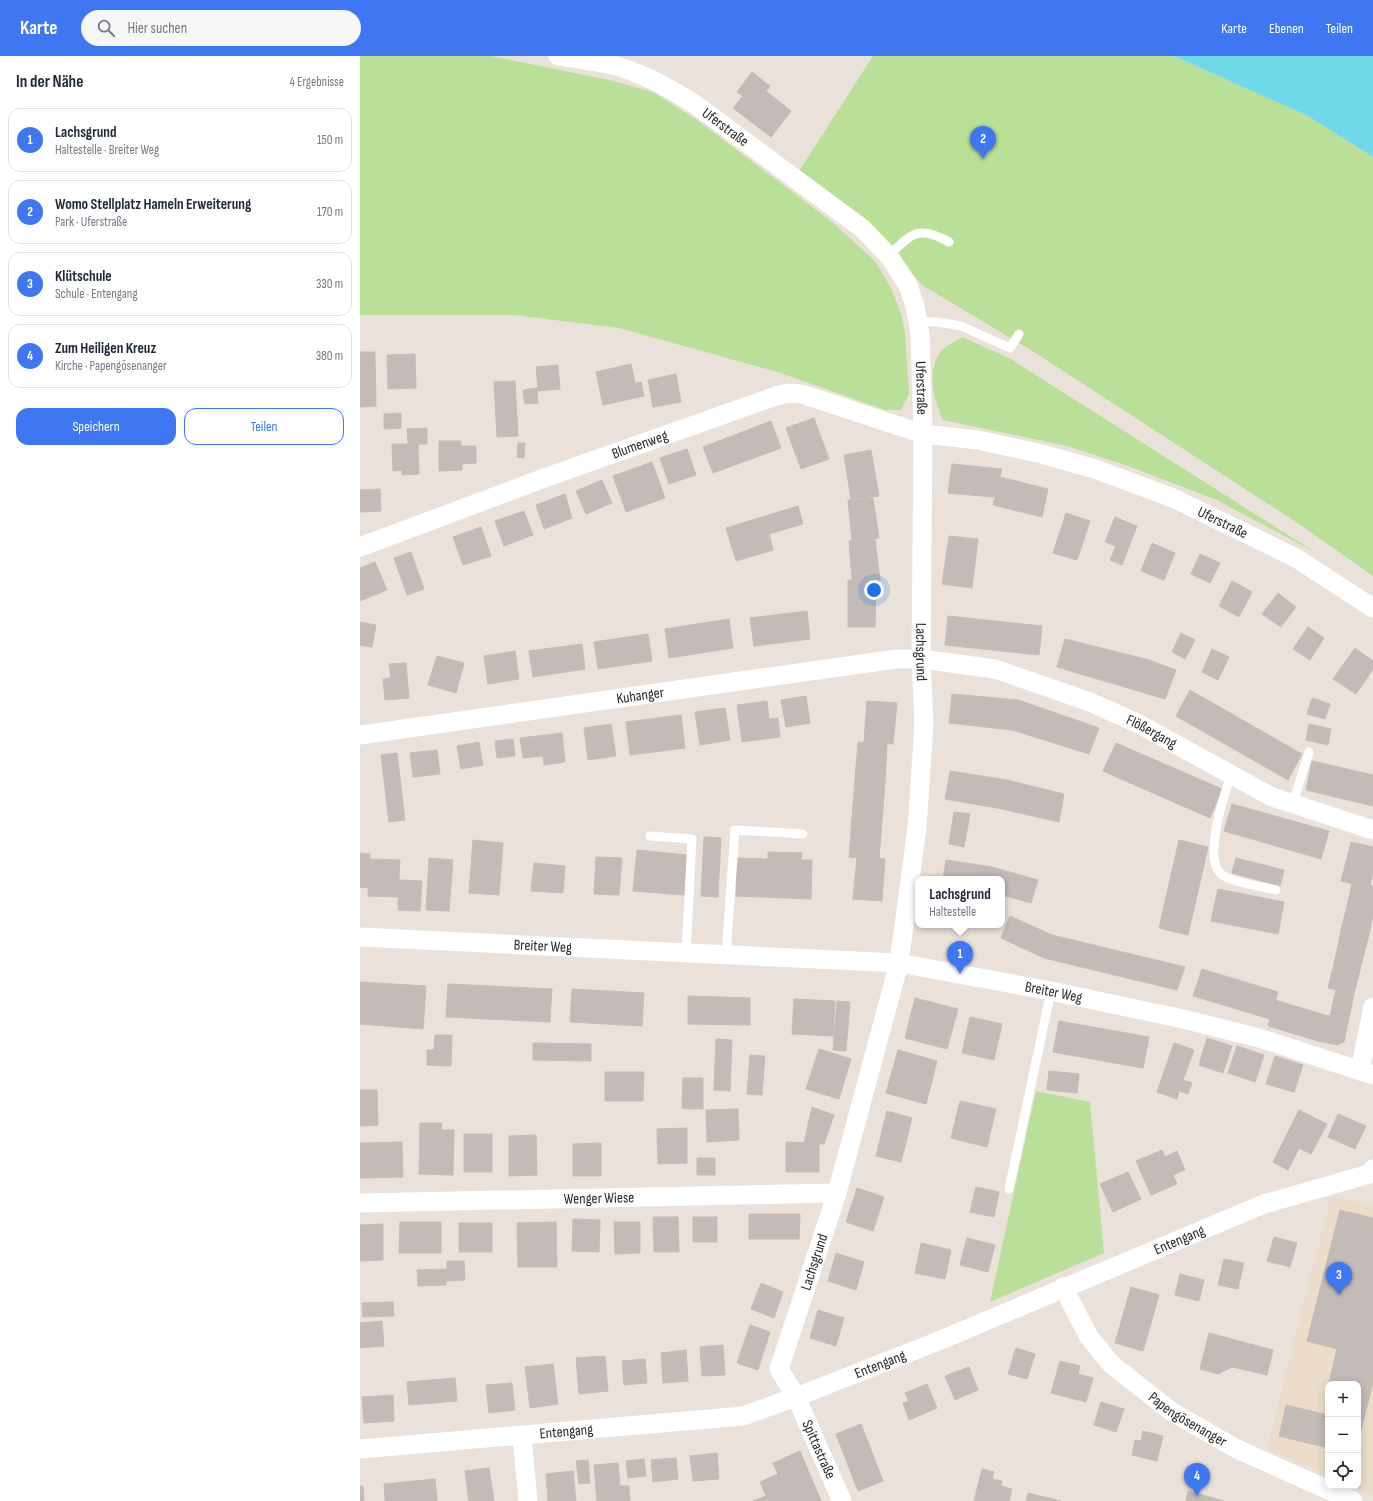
<!DOCTYPE html>
<html lang="de">
<head>
<meta charset="utf-8">
<style>
  :root { --surface:#fff; --page:#f6f6f7; --text:#1f2937; --muted:#747a83; --line:#e0e1e3; --accent:#3f77f2 }
  body { margin:0; font-family:"Sofia Sans Condensed",sans-serif; background:var(--page); color:var(--text) }
  .controls { position:absolute; right:12px; bottom:12px; display:grid; overflow:hidden; border-radius:8px; box-shadow:0 2px 10px #0003 }
  .controls button { width:36px; height:36px; display:grid; place-items:center; padding:0; border:0; border-bottom:1px solid var(--line); background:var(--surface); color:var(--text); font:20px sans-serif }
  .you { position:absolute; left:514px; top:534px; width:14px; height:14px; margin:-10px; border:3px solid #fff; border-radius:50%; background:#1a73e8; box-shadow:0 0 0 6px #1a73e833 }
  .badge { display:grid; place-items:center; width:26px; height:26px; border-radius:50%; background:var(--accent); color:#fff; font-size:13px; font-weight:700 }
  .pin { position:absolute; translate:-50% -33px; filter:drop-shadow(0 1px 2px #0008) }
  .pin::after { content:''; position:absolute; top:21px; width:14px; height:12px; background:inherit; clip-path:polygon(0 0,100% 0,50% 100%) }
  .popup { position:absolute; left:555px; top:820px; width:90px; height:52px; box-sizing:border-box; display:grid; place-content:center; border-radius:8px; background:var(--surface); filter:drop-shadow(0 1px 3px #0005); font-size:13px; white-space:nowrap; color:var(--muted) }
  .popup b { font-size:15px; color:var(--text) }
  .popup::after { content:''; position:absolute; left:50%; top:100%; margin-left:-8px; border:8px solid transparent; border-top-color:var(--surface) }
  .list { margin:0; padding:0; list-style:none }
  h2 { display:flex; justify-content:space-between; align-items:center; height:52px; margin:0; padding:0 16px; font-size:17px }
  h2 small { font-size:13px; font-weight:400; color:var(--muted) }
  .list li { display:grid; grid-template-columns:26px 1fr auto; gap:12px; align-items:center; box-sizing:border-box; height:64px; margin:0 8px 8px; padding:0 8px; border:1px solid var(--line); border-radius:12px }
  .list b { display:block; font-size:15px; white-space:nowrap }
  .list p { margin:0; font-size:13px; white-space:nowrap; color:var(--muted) }
  .list em { font-size:13px; font-style:normal; color:var(--muted) }
  .actions { display:flex; gap:8px; padding:12px 16px }
  .actions a { flex:1; padding:9px 0; border:1px solid var(--accent); border-radius:12px; text-align:center; font-size:14px; color:var(--accent) }
  .actions .main { background:var(--accent); color:#fff }
  .icon { flex:none; width:22px; height:22px; fill:none; stroke:currentColor; stroke-width:2; stroke-linecap:round; stroke-linejoin:round }
  .map { position:relative; flex:none; width:1013px; height:1445px; overflow:hidden }
  header { display:flex; align-items:center; gap:24px; box-sizing:border-box; height:56px; padding:0 20px; background:var(--accent); color:#fff }
  header strong { font-size:19px }
  nav { display:flex; gap:22px; margin-inline-start:auto; font-size:14px }
  .search { width:280px; height:36px; background:var(--page); display:flex; align-items:center; gap:10px; box-sizing:border-box; padding:0 14px; border-radius:22px; color:var(--muted); font-size:15px }
  main { display:flex }
  aside { flex:1; background:var(--surface) }
  .map>svg:first-child { display:block }
  .education { fill:#ecdcca }
  .green { fill:#b9df98 }
  .water { fill:#70d9e9 }
  .building { fill:#c2bbb7; stroke:#c5bdb4 }
  .lines { fill:none; stroke-linecap:round; stroke-linejoin:round }
  .service { stroke:#fff; stroke-width:9 }
  .minor { stroke:#fff; stroke-width:19 }
  .labels { text-anchor:middle; stroke-width:3; stroke-linejoin:round; paint-order:stroke }
  .street-label { font-size:15px; fill:#282828; stroke:#fff }
</style>
</head>
<body>
<header>
<strong>Karte</strong>
<div class="search"><svg class="icon" aria-label="search" viewBox="0 0 24 24"><circle cx="10" cy="10" r="6"/><path d="M15 15l6 6"/></svg>Hier suchen</div>
<nav><a>Karte</a><a>Ebenen</a><a>Teilen</a></nav>
</header>
<main>
<aside>
<h2>In der Nähe<small>4 Ergebnisse</small></h2>
<ul class="list">
<li><span class="badge">1</span><div><b>Lachsgrund</b><p>Haltestelle · Breiter Weg</p></div><em>150 m</em></li>
<li><span class="badge">2</span><div><b>Womo Stellplatz Hameln Erweiterung</b><p>Park · Uferstraße</p></div><em>170 m</em></li>
<li><span class="badge">3</span><div><b>Klütschule</b><p>Schule · Entengang</p></div><em>330 m</em></li>
<li><span class="badge">4</span><div><b>Zum Heiligen Kreuz</b><p>Kirche · Papengösenanger</p></div><em>380 m</em></li>
</ul>
<div class="actions"><a class="main">Speichern</a><a>Teilen</a></div>
</aside>
<div class="map">
<svg width="1013" height="1445" viewBox="0 0 1013 1445">
  <rect width="100%" height="100%" fill="#eae1da"/>
  <path class="education" d="M971,1140L1013,1150V1439L992,1430H998V1328H968V1419L907,1393Z"/>
  <g class="green">
    <path d="M0,0H131L249,24L293,36L337,64L472,166L515,205L530,230L540,255L545,276L549,337L541,354H525L418,316L259,272L154,259H0Z"/>
    <path d="M513,0H814L948,60L1013,101V520L936,466L674,296L562,229L525,185L439,115Z"/>
    <path d="M602,281L649,302L958,498L857,444L765,409L707,390L583,364C574,345 567,317 579,298C583,291 595,286 602,281Z"/>
    <path d="M676,1035L730,1046L744,1197L630,1246Z"/>
  </g>
  <path class="water" d="M814,0H1013V101L948,60Z"/>
  <g class="building">
    <path d="M392,16L410,30L406,35L431,55L411,81L373,52L383,40L377,36Z"/>
    <path d="M0,296H15L16,350L0,351Z"/>
    <path d="M55,298L56,332L28,333L27,299Z"/>
    <path d="M271,308L275,327L281,326L284,340L243,349L236,316Z"/>
    <path d="M198,309L200,333L177,335L178,347L165,348L163,334L178,332L176,311Z"/>
    <path d="M316,318L321,346L293,351L288,324Z"/>
    <path d="M155,325L158,380L137,381L134,326Z"/>
    <path d="M41,357V372L24,373V358Z"/>
    <path d="M454,362L469,403L441,413L426,372Z"/>
    <path d="M411,365L421,392L353,417L343,391Z"/>
    <path d="M67,372V388H58L59,418L42,419V414L33,415L32,388H48L47,373Z"/>
    <path d="M79,385H101V390H116V407L102,408V414L79,415Z"/>
    <path d="M158,387H165L164,402L157,401Z"/>
    <path d="M327,393L336,419L309,428L300,402Z"/>
    <path d="M511,394L519,440L491,443L484,399Z"/>
    <path d="M292,406L305,442L266,456L253,420Z"/>
    <path d="M592,408L642,413L634,441L588,437Z"/>
    <path d="M640,421L688,433L682,461L633,449Z"/>
    <path d="M242,424L252,447L226,458L216,435Z"/>
    <path d="M20,433L21,455L0,456V434Z"/>
    <path d="M205,438L212,462L184,473L176,449Z"/>
    <path d="M513,442L519,482L492,484L488,444Z"/>
    <path d="M438,450L443,468L409,478L413,494L376,505L366,472Z"/>
    <path d="M164,455L173,479L144,490L135,465Z"/>
    <path d="M706,457L730,465L717,504L693,497Z"/>
    <path d="M755,461L777,470L762,509L750,504L756,490L745,486Z"/>
    <path d="M121,471L131,500L103,509L93,481Z"/>
    <path d="M589,480L618,483L612,532L582,528Z"/>
    <path d="M515,483L520,524H492L489,485Z"/>
    <path d="M792,487L815,497L804,524L781,515Z"/>
    <path d="M51,496L64,533L47,539L34,502Z"/>
    <path d="M840,498L860,507L850,527L831,518Z"/>
    <path d="M15,506L27,534L0,545V512Z"/>
    <path d="M488,524L516,525L515,571H488Z"/>
    <path d="M872,525L892,536L879,561L859,550Z"/>
    <path d="M918,537L936,551L921,571L902,558Z"/>
    <path d="M447,555L450,583L394,590L390,562Z"/>
    <path d="M588,560L682,570L679,599L585,589Z"/>
    <path d="M369,563L373,592L309,602L305,573Z"/>
    <path d="M0,566L16,569L12,591L0,589Z"/>
    <path d="M948,571L964,582L950,604L933,593Z"/>
    <path d="M821,577L835,584L825,603L812,596Z"/>
    <path d="M288,578L292,605L238,613L234,586Z"/>
    <path d="M705,583L789,604L816,614L805,643L697,611Z"/>
    <path d="M222,588L225,613L173,621L169,595Z"/>
    <path d="M995,592L1013,605V613L996,638L973,623Z"/>
    <path d="M852,593L869,601L858,624L842,616Z"/>
    <path d="M155,595L159,623L128,628L124,600Z"/>
    <path d="M77,600L104,607L96,637L68,629Z"/>
    <path d="M46,607L49,642L25,644L23,623L31,622L29,608Z"/>
    <path d="M830,634L942,698L928,724L816,660Z"/>
    <path d="M592,638L658,644L739,672L729,698L652,674L589,667Z"/>
    <path d="M446,640L450,667L426,671L421,644Z"/>
    <path d="M952,642L970,648L965,663L947,658Z"/>
    <path d="M407,645L409,663L418,662L420,681L382,686L377,649Z"/>
    <path d="M507,645L537,647L533,688L504,686Z"/>
    <path d="M365,652L370,684L340,689L335,656Z"/>
    <path d="M321,659L325,692L270,699L266,666Z"/>
    <path d="M251,668L256,700L228,704L224,672Z"/>
    <path d="M949,668L971,673L968,689L946,684Z"/>
    <path d="M202,677L205,706L184,709L183,700L163,702L160,682Z"/>
    <path d="M153,683L155,700L137,702L135,685Z"/>
    <path d="M119,686L123,709L101,713L97,690Z"/>
    <path d="M498,686L527,688L525,726L495,724Z"/>
    <path d="M756,687L862,733L850,762L743,715Z"/>
    <path d="M77,694L80,718L53,721L50,697Z"/>
    <path d="M37,697L45,764L29,766L21,699Z"/>
    <path d="M952,705L1013,719V750L946,734Z"/>
    <path d="M590,715L647,724L642,753L585,743Z"/>
    <path d="M495,724L525,726L522,765L492,762Z"/>
    <path d="M647,724L704,738L699,766L642,753Z"/>
    <path d="M872,748L969,775L961,803L864,775Z"/>
    <path d="M594,756L610,758L604,791L589,788Z"/>
    <path d="M492,762L522,765L519,803L489,801Z"/>
    <path d="M344,781L361,782L358,841L341,840Z"/>
    <path d="M113,784L143,787L139,839L109,837Z"/>
    <path d="M819,784L848,791L828,879L799,872Z"/>
    <path d="M991,786L1013,791V815L1010,829L1013,830V860L986,854L992,828L981,825Z"/>
    <path d="M277,794L328,799L325,839L273,835Z"/>
    <path d="M408,796L442,797L441,804H452L451,843L376,840L377,802L408,803Z"/>
    <path d="M0,797L10,798L8,832L0,831Z"/>
    <path d="M236,801L262,802L259,839L234,838Z"/>
    <path d="M497,801L525,803L522,845L493,843Z"/>
    <path d="M69,802L93,804L89,855L66,854Z"/>
    <path d="M876,802L924,814L920,830L872,817Z"/>
    <path d="M10,803L40,804L38,841L8,840Z"/>
    <path d="M586,804L632,811L678,824L671,847L642,839V823H583Z"/>
    <path d="M174,807L205,810L203,837L171,835Z"/>
    <path d="M39,824L62,825L60,855L38,854Z"/>
    <path d="M858,833L924,846L918,878L851,865Z"/>
    <path d="M986,854L1013,860L1008,882L981,875Z"/>
    <path d="M650,860L692,879L825,911L817,934L684,902L641,882Z"/>
    <path d="M981,875L1008,882L1000,914L974,908Z"/>
    <path d="M974,908L1000,914L994,938L968,932Z"/>
    <path d="M842,913L918,936L910,963L833,940Z"/>
    <path d="M0,926L66,930L63,973L0,968Z"/>
    <path d="M88,928L192,933L190,966L86,961Z"/>
    <path d="M212,933L284,937L282,970L210,966Z"/>
    <path d="M976,934L994,938L984,986L977,989L958,985L965,959L970,960Z"/>
    <path d="M328,940L390,942V969L328,968Z"/>
    <path d="M555,942L598,953L587,993L545,982Z"/>
    <path d="M434,943L475,945L473,980L432,978Z"/>
    <path d="M915,944L965,959L958,985L908,970Z"/>
    <path d="M477,945L490,946L486,995L473,994Z"/>
    <path d="M610,961L642,968L634,1004L602,997Z"/>
    <path d="M699,965L789,981L783,1012L693,996Z"/>
    <path d="M75,979H92L91,1010L67,1009V994H74Z"/>
    <path d="M847,982L872,990L863,1017L839,1009Z"/>
    <path d="M356,983L372,984L370,1035L354,1034Z"/>
    <path d="M173,987L231,988V1005L173,1004Z"/>
    <path d="M814,987L834,994L823,1024L832,1027L828,1038L819,1035L817,1043L797,1036Z"/>
    <path d="M877,990L904,999L895,1026L868,1017Z"/>
    <path d="M459,993L491,1003L479,1043L446,1033Z"/>
    <path d="M538,994L577,1005L566,1048L526,1037Z"/>
    <path d="M390,999L405,1000L402,1039L387,1038Z"/>
    <path d="M915,1000L943,1009L934,1036L906,1028Z"/>
    <path d="M689,1015L719,1018L717,1037L687,1034Z"/>
    <path d="M245,1016H284L283,1045H245Z"/>
    <path d="M323,1022H334V1053L322,1052Z"/>
    <rect x="334" y="1022" width="9" height="31"/>
    <path d="M0,1034H17L18,1069L0,1070Z"/>
    <path d="M600,1045L636,1053L627,1091L591,1082Z"/>
    <path d="M452,1051L474,1059L464,1088L444,1087Z"/>
    <path d="M378,1053L379,1084L347,1086L346,1054Z"/>
    <path d="M939,1054L967,1068L951,1098L939,1092L928,1114L913,1106Z"/>
    <path d="M527,1055L552,1062L541,1106L516,1100Z"/>
    <path d="M978,1058L1006,1070L995,1093L968,1081Z"/>
    <path d="M60,1067H82L81,1074H94L93,1119L59,1118Z"/>
    <path d="M327,1072V1107L298,1108L297,1073Z"/>
    <rect x="104" y="1078" width="28" height="38"/>
    <path d="M176,1079L177,1119L149,1120V1080Z"/>
    <path d="M42,1086L43,1121L0,1122V1087Z"/>
    <path d="M426,1086L459,1087V1116H426Z"/>
    <path d="M241,1087V1120H213V1088Z"/>
    <path d="M802,1094L805,1101L817,1095L825,1114L813,1119L817,1128L791,1139L776,1105Z"/>
    <rect x="337" y="1102" width="18" height="17"/>
    <path d="M768,1116L781,1143L753,1156L740,1128Z"/>
    <path d="M616,1131L639,1136L634,1161L610,1156Z"/>
    <path d="M497,1132L524,1141L513,1175L486,1166Z"/>
    <path d="M980,1154L1013,1162V1326L998,1386V1328L969,1327L977,1293L947,1285Z"/>
    <rect x="389" y="1158" width="25" height="25"/>
    <path d="M414,1158H440L439,1183H414Z"/>
    <path d="M293,1161H318L319,1196H294Z"/>
    <rect x="333" y="1161" width="24" height="25"/>
    <path d="M213,1163L240,1164L239,1196L212,1195Z"/>
    <path d="M40,1166H81V1197H39Z"/>
    <path d="M196,1166L197,1211H158L157,1167Z"/>
    <path d="M254,1166H280V1197L255,1198Z"/>
    <rect x="99" y="1167" width="33" height="29"/>
    <path d="M23,1168V1204L0,1205V1169Z"/>
    <path d="M914,1181L937,1187L930,1211L907,1205Z"/>
    <path d="M607,1182L635,1189L628,1216L600,1209Z"/>
    <path d="M561,1187L591,1194L585,1223L555,1217Z"/>
    <path d="M476,1197L504,1206L496,1234L468,1225Z"/>
    <path d="M864,1203L884,1207L878,1233L858,1229Z"/>
    <path d="M87,1205H104L105,1224L86,1225V1229L58,1230L57,1214L87,1213Z"/>
    <path d="M820,1218L844,1224L839,1245L815,1239Z"/>
    <path d="M401,1227L423,1236L414,1262L391,1253Z"/>
    <path d="M771,1231L799,1239L783,1295L755,1287Z"/>
    <path d="M33,1246L34,1260L3,1261L2,1247Z"/>
    <path d="M458,1254L484,1262L476,1290L450,1282Z"/>
    <path d="M22,1265L24,1290L0,1292V1267Z"/>
    <path d="M390,1269L410,1276L398,1314L377,1307Z"/>
    <path d="M849,1277L913,1294L907,1319L872,1311L858,1318L840,1313Z"/>
    <path d="M363,1289L365,1319L342,1320L340,1291Z"/>
    <path d="M656,1292L675,1298L667,1323L648,1318Z"/>
    <path d="M326,1294L328,1325L303,1327L301,1297Z"/>
    <path d="M245,1300L248,1335L219,1338L216,1302Z"/>
    <path d="M285,1303L287,1327L264,1329L262,1305Z"/>
    <path d="M700,1305L720,1310L718,1318L733,1322L726,1346L691,1337Z"/>
    <path d="M193,1308L198,1348L170,1352L165,1311Z"/>
    <path d="M609,1311L618,1334L595,1344L585,1320Z"/>
    <path d="M95,1322L97,1345L49,1349L47,1326Z"/>
    <path d="M152,1327L155,1354L129,1357L126,1329Z"/>
    <path d="M567,1328L577,1352L549,1364L543,1347L549,1345L545,1337Z"/>
    <path d="M33,1339L34,1365L4,1367L2,1341Z"/>
    <path d="M741,1346L764,1353L756,1376L734,1369Z"/>
    <path d="M926,1349L968,1359V1383L967,1382L964,1391L919,1380Z"/>
    <path d="M501,1368L523,1425L498,1435L476,1378Z"/>
    <path d="M783,1375L803,1380L797,1405L772,1399L775,1384L781,1385Z"/>
    <path d="M440,1395L451,1421L406,1440L400,1426L418,1418L413,1407Z"/>
    <path d="M357,1397L359,1423L333,1425L330,1400Z"/>
    <path d="M316,1402L318,1423L293,1426L291,1404Z"/>
    <path d="M284,1403L286,1420L268,1422L266,1405Z"/>
    <path d="M228,1404L230,1427L219,1428L216,1405Z"/>
    <path d="M258,1407L260,1430H269L270,1445H237L234,1409Z"/>
    <path d="M129,1412L134,1445H109L105,1415Z"/>
    <path d="M622,1413L634,1416L632,1423L642,1425L641,1430L652,1433L649,1445H614Z"/>
    <path d="M213,1415L216,1445H188L186,1418Z"/>
    <path d="M451,1421L461,1445H393L406,1440Z"/>
    <path d="M75,1423L77,1445H25L24,1428Z"/>
    <path d="M0,1430H3L4,1445H0Z"/>
    <path d="M828,1435L864,1445H826Z"/>
    <path d="M668,1437L701,1445H666Z"/>
  </g>
  <g class="lines">
    <g class="service">
      <path d="M529,200C551,177 559,169 589,186"/>
      <path d="M558,266H577L601,270L650,292L659,278"/>
      <path d="M872,718C864,737 844,800 860,817C868,826 903,831 916,834"/>
      <path d="M933,747L949,696"/>
      <path d="M290,780L332,783L326,896"/>
      <path d="M366,898L375,774L443,778"/>
      <path d="M649,1133L691,935"/>
    </g>
    <g class="minor">
      <path id="s1" d="M198,0C216,3 235,5 253,9C283,17 310,32 336,49L503,173L529,200L548,229L555,250L560,278L563,378L561,603L564,668L557,772L539,907L477,1137L419,1313L436,1341L482,1445"/>
      <path id="s2" d="M0,491L187,421L416,340L427,337L442,338L563,378L618,384L682,398L735,413L813,442L936,502L1013,552"/>
      <path id="s3" d="M0,679L536,603H561L635,613L730,646L779,668L912,741L1013,774"/>
      <path id="s4" d="M0,881L539,907L691,935L823,963L899,982L1013,1019"/>
      <path d="M1000,1015L1013,951"/>
      <path id="s5" d="M0,1147L477,1137"/>
      <path id="s6" d="M703,1231L729,1281L751,1308L812,1356L877,1393L993,1445"/>
      <path d="M162,1380L168,1445"/>
      <path id="s7" d="M0,1393L383,1360L436,1341L576,1286L904,1148L1009,1118L1013,1113"/>
    </g>
  </g>
  <g class="labels">
    <g class="street-label">
      <text dy="5" stroke="none"><textPath href="#s1" startOffset="185">Uferstraße</textPath></text>
      <text dy="5" stroke="none"><textPath href="#s1" startOffset="533">Uferstraße</textPath></text>
      <text dy="5" stroke="none"><textPath href="#s2" startOffset="298">Blumenweg</textPath></text>
      <text dy="5" stroke="none"><textPath href="#s2" startOffset="911">Uferstraße</textPath></text>
      <text dy="5" stroke="none"><textPath href="#s1" startOffset="797">Lachsgrund</textPath></text>
      <text dy="5" stroke="none"><textPath href="#s3" startOffset="283">Kuhanger</textPath></text>
      <text dy="5" stroke="none"><textPath href="#s3" startOffset="810">Flößergang</textPath></text>
      <text dy="5" stroke="none"><textPath href="#s4" startOffset="183">Breiter Weg</textPath></text>
      <text dy="5" stroke="none"><textPath href="#s4" startOffset="697">Breiter Weg</textPath></text>
      <text dy="5" stroke="none"><textPath href="#s5" startOffset="239">Wenger Wiese</textPath></text>
      <text dy="5" stroke="none"><textPath href="#s7" startOffset="855">Entengang</textPath></text>
      <text transform="translate(454 1206) rotate(-72)" y="5">Lachsgrund</text>
      <text dy="5" stroke="none"><textPath href="#s7" startOffset="531">Entengang</textPath></text>
      <text dy="5" stroke="none"><textPath href="#s6" startOffset="186">Papengösenanger</textPath></text>
      <text dy="5" stroke="none"><textPath href="#s7" startOffset="207">Entengang</textPath></text>
      <text dy="5" stroke="none"><textPath href="#s1" startOffset="1623">Spittastraße</textPath></text>
    </g>
  </g>
</svg>
<div class="controls">
<button>+</button>
<button>−</button>
<button><svg class="icon" aria-label="locate" viewBox="0 0 24 24"><circle cx="12" cy="12" r="6"/><path d="M12 2v4M12 18v4M2 12h4M18 12h4"/></svg></button>
</div>
<div class="you"></div>
<div class="pin badge" style="left:600px;top:918px">1</div>
<div class="popup"><b>Lachsgrund</b>Haltestelle</div>
<div class="pin badge" style="left:623px;top:103px">2</div>
<div class="pin badge" style="left:979px;top:1239px">3</div>
<div class="pin badge" style="left:837px;top:1440px">4</div>
</div>
</main>
</body>
</html>
